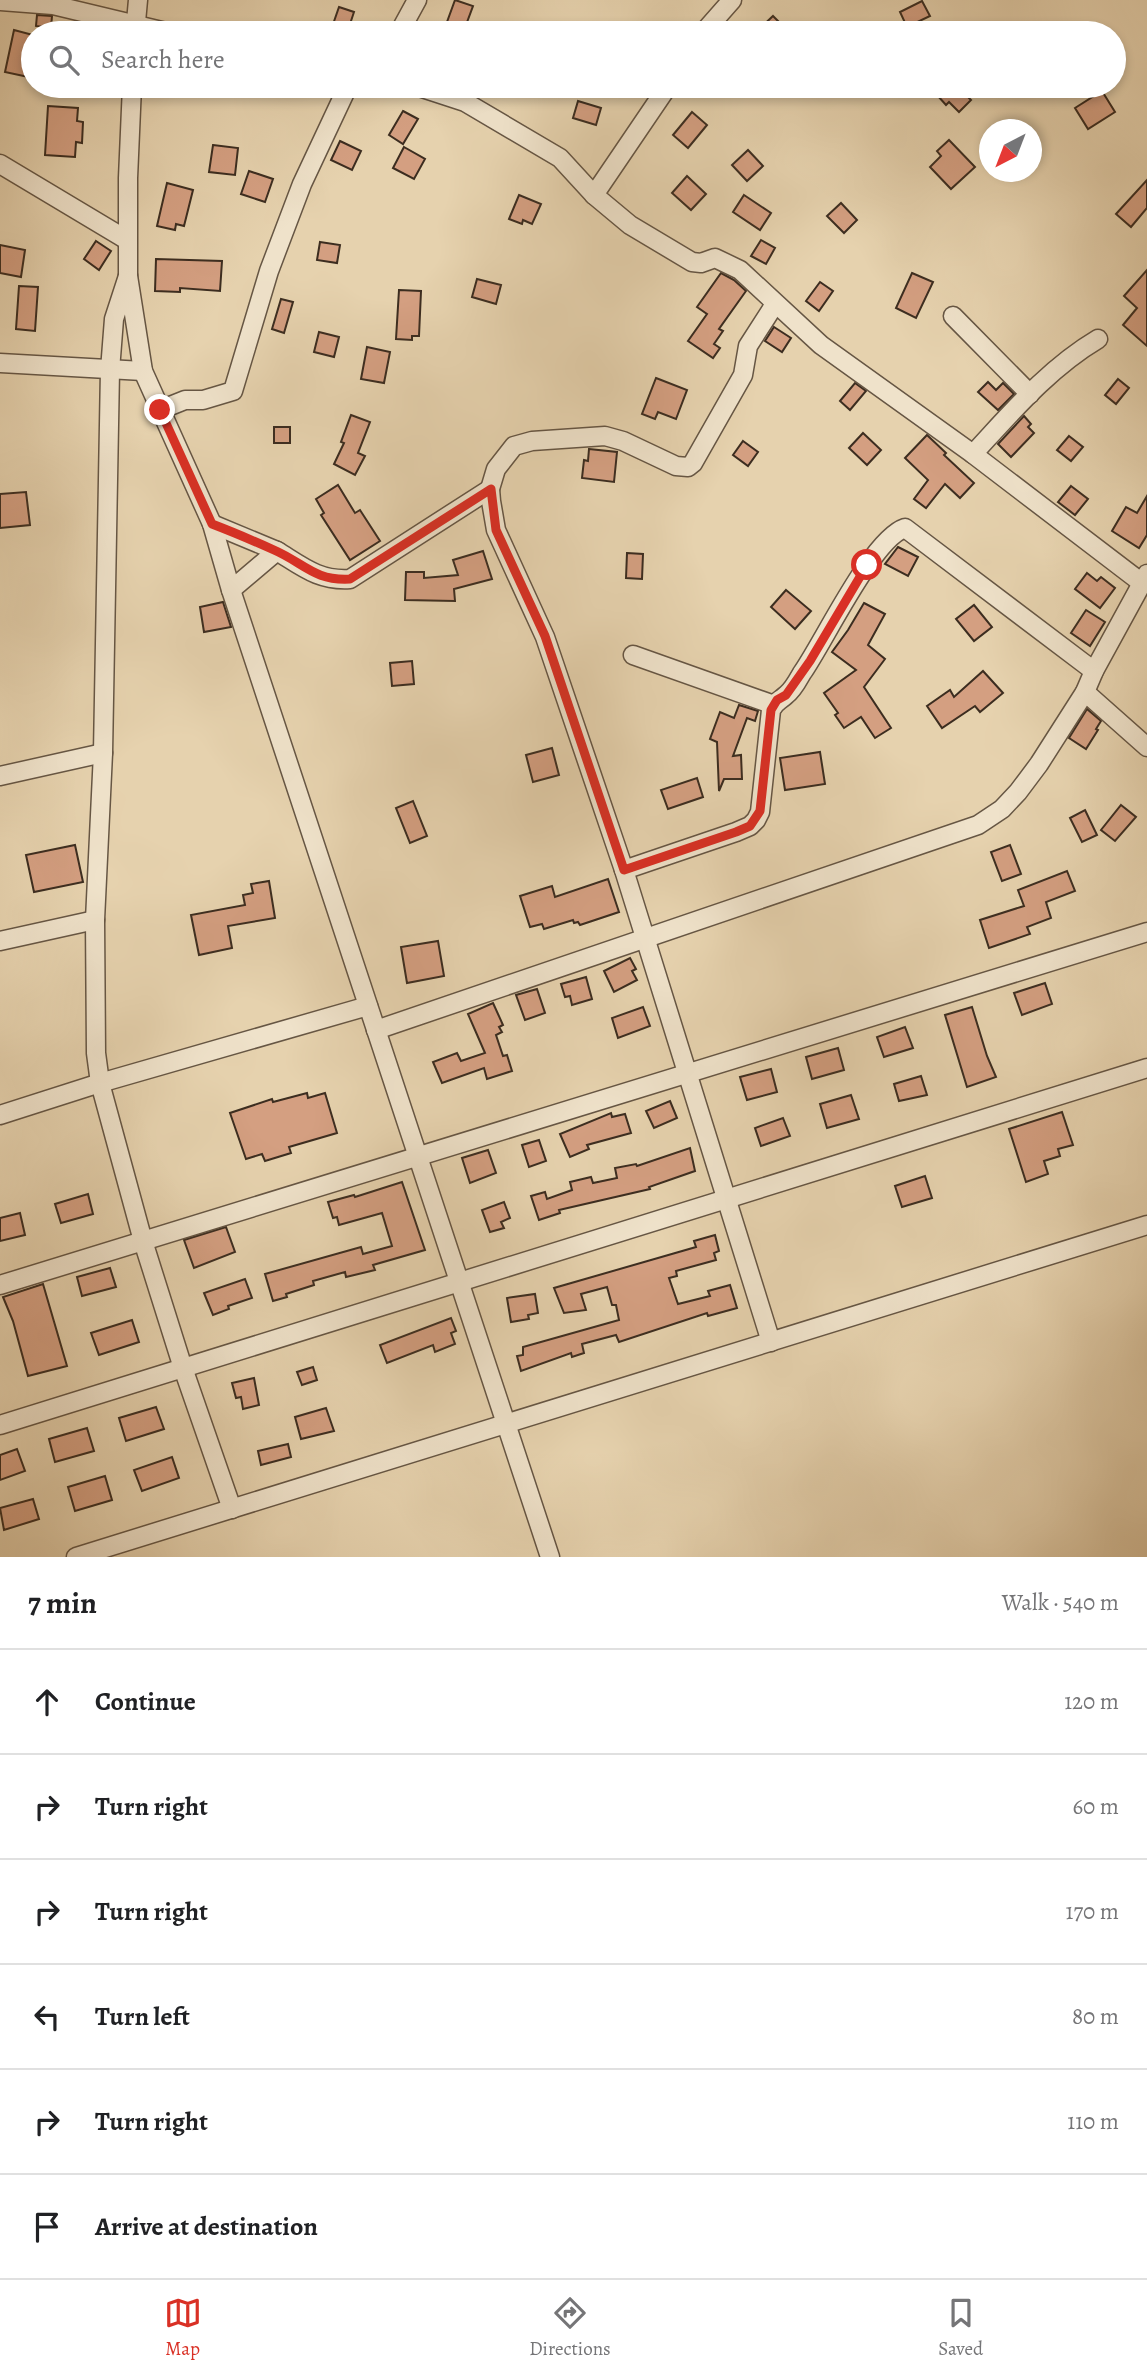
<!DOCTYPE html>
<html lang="en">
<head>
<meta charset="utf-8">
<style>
  :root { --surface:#fff; --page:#f6f6f6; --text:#202124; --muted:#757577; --line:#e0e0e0; --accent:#d93025 }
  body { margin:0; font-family:Alegreya,serif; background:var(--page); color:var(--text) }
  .compass { position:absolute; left:979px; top:119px; width:63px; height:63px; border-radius:50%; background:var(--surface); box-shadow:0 4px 10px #0003; rotate:222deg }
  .stop { position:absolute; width:21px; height:21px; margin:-16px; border:5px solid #d93025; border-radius:50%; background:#fff }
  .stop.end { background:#d93025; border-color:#fff; box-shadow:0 2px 7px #0008 }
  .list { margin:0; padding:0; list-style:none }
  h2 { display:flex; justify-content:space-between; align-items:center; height:91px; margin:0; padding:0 28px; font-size:30px }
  h2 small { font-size:23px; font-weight:400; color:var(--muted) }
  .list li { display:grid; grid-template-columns:46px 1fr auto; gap:21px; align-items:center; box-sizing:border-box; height:105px; padding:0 28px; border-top:2px solid var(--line) }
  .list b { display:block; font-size:26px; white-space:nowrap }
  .list em { font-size:23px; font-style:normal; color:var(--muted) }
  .icon { flex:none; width:38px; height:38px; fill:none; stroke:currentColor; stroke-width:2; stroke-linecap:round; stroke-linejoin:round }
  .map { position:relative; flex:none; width:1147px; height:1557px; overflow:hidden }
  .search { position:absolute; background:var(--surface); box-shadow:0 4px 10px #0003; left:21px; right:21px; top:21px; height:77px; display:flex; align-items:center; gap:18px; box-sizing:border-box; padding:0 24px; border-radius:38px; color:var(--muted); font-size:26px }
  .sheet { height:721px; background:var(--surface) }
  nav { display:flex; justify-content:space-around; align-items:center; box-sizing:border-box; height:98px; border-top:2px solid var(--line); background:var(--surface); font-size:19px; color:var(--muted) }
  nav a { display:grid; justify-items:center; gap:4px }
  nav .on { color:var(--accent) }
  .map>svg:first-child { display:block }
  .building { fill:#d49f81; stroke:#3c2d20; stroke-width:2 }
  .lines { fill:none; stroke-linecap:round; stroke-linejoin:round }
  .street-casing { stroke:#665644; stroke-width:21 }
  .street { stroke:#efe2ca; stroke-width:18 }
  .route { stroke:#d93025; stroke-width:9 }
</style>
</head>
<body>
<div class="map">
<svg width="1147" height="1557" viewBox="0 0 1147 1557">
  <rect width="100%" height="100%" fill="#e6d2ae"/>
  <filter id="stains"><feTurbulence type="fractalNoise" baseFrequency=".00286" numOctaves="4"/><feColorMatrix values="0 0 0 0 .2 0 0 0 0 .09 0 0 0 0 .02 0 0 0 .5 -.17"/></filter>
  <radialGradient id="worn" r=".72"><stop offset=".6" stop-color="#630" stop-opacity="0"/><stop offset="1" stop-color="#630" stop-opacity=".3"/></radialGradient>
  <g class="building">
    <path d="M455,0L473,6L463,33H443Z"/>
    <path d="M922,1L930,16L907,27L900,12Z"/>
    <path d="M339,7L354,12L347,33H330Z"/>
    <path d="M37,15L52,16L51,28L36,26Z"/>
    <path d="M773,16L790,33H755Z"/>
    <path d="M14,30L33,35V78L5,72Z"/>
    <path d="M946,86H957L971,100L959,112L949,102L946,105L937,95Z"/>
    <path d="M1102,91L1115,112L1088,129L1075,108Z"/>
    <path d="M578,101L601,108L596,125L573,118Z"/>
    <path d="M48,106L78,108L77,121L83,122L82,143L76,142L75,157L45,155Z"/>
    <path d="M403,111L418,119L403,144L389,135Z"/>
    <path d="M692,112L707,125L688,148L673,135Z"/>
    <path d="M949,140L975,167L951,189L930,167L941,156L937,151Z"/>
    <path d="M340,141L361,151L352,170L331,160Z"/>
    <path d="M213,145L238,148L235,175L209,172Z"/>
    <path d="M404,147L425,159L414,179L393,168Z"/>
    <path d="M748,150L763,166L747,181L732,165Z"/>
    <path d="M249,171L273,179L265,202L241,194Z"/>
    <path d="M687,176L706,194L691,210L672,193Z"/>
    <path d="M1147,180V208L1131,227L1116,214Z"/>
    <path d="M167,183L193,190L184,226L176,224L175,230L157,226Z"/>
    <path d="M519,195L541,204L532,224L523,220L522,224L509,219Z"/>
    <path d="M744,195L771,213L760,230L733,212Z"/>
    <path d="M841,203L857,220L844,233L827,216Z"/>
    <path d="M761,240L775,248L766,264L751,256Z"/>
    <path d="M96,241L111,251L99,270L84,259Z"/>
    <path d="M320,242L340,245L337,263L317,260Z"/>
    <path d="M0,245L25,250L21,277L0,273Z"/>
    <path d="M156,259L222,261L220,291L180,288V292L155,291Z"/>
    <path d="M1147,270V346L1123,325L1137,308L1124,296Z"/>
    <path d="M721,273L734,280L746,291L719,329L723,331L714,344L720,348L713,358L688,341L707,314L697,307Z"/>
    <path d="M912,273L933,282L916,318L896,308Z"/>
    <path d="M477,279L501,285L496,304L472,297Z"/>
    <path d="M820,282L833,291L819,311L806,301Z"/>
    <path d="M19,286L38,287L35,331L16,329Z"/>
    <path d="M399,290L421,291L419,336H412V340L396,339Z"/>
    <path d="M281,299L293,302L284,333L272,329Z"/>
    <path d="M774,327L791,338L782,352L765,341Z"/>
    <path d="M319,332L339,337L334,357L314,352Z"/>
    <path d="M367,347L390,352L384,383L361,379Z"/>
    <path d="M656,378L687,390L676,419L658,412L655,419L642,414Z"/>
    <path d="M1118,379L1129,388L1116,404L1105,395Z"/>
    <path d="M988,382L996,390L1003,383L1014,394L998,410L978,392Z"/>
    <path d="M855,383L866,391L850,410L840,401Z"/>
    <path d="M351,415L370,422L358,453L365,456L355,475L334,464L344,443L341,442Z"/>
    <path d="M1024,416L1031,424L1028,427L1034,433L1011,457L998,444Z"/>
    <rect x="274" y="427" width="16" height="16"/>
    <path d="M863,433L881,450L867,465L849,448Z"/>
    <path d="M927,435L946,453L944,455L974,483L960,498L945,484L926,508L914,499L928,480L905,458Z"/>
    <path d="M1069,436L1083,447L1071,461L1057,450Z"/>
    <path d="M743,441L758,452L748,466L733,455Z"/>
    <path d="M589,449L617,452L614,482L582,478L584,460L588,461Z"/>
    <path d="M338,485L355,513L360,510L380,541L350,560L321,515L324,513L316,499Z"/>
    <path d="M1071,486L1088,499L1075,515L1058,502Z"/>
    <path d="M26,492L30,525L0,528V494Z"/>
    <path d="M1147,496V535L1139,548L1112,531L1126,507L1137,513Z"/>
    <path d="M898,547L918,557L908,576L885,564Z"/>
    <path d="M483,551L492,579L454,589L455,601L405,600L406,572H424V578L458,575L453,560Z"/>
    <path d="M627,553L643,554L642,579L626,578Z"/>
    <path d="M1087,573L1097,581L1101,577L1115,588L1100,608L1075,589Z"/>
    <path d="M786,590L811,611L795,629L771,607Z"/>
    <path d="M223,602L231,627L204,632L200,607Z"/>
    <path d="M864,603L885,614L868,645L885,659L864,687L891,728L875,738L861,717L844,728L835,715L838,713L824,693L856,670L832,652L848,630Z"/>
    <path d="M974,605L992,627L974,641L956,619Z"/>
    <path d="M1086,610L1105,622L1090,646L1071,633Z"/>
    <path d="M412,661L414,684L392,686L390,663Z"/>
    <path d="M983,671L1003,693L980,712L975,706L942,728L927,706L950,690L954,697Z"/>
    <path d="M739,705L758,711L755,721L747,718L733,756L741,755L742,779H724L719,791L717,742L710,739L720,712L734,718Z"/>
    <path d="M1087,709L1101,721L1096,729L1098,730L1086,749L1069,738Z"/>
    <path d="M552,748L559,775L533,782L526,755Z"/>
    <path d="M820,752L825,784L785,790L780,758Z"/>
    <path d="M697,778L703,797L668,809L661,790Z"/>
    <path d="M413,801L427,836L410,843L396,808Z"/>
    <path d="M1121,805L1136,817L1115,841L1101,830Z"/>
    <path d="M1085,810L1097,835L1082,842L1070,818Z"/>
    <path d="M75,845L83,882L34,892L26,855Z"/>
    <path d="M1010,845L1021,874L1002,881L991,852Z"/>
    <path d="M1067,871L1075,891L1046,902L1051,918L1027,927L1030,934L989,948L980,920L1024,906L1018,890Z"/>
    <path d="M608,879L619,912L580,925L578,922L574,923L573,920L544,929L542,924L530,927L520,896L552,886L555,897Z"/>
    <path d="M269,881L275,918L228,926L232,948L199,955L191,915L245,905L243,895L253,893L251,884Z"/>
    <path d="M438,941L444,976L407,983L401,947Z"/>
    <path d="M630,958L636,969L632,971L637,980L614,992L604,971Z"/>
    <path d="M586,977L592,999L572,1005L570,996L565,997L561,984Z"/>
    <path d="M1045,983L1052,1004L1022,1015L1014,993Z"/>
    <path d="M537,989L545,1013L525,1020L516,995Z"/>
    <path d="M493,1003L503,1025L499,1027L502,1032L496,1035L503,1056L507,1055L512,1071L487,1079L484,1068L442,1083L433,1062L457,1053L461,1061L485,1053L468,1014Z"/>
    <path d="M643,1007L650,1026L618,1038L612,1018Z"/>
    <path d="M972,1007L987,1056L996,1077L967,1087L945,1015Z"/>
    <path d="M905,1027L913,1048L884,1057L877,1037Z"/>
    <path d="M838,1048L844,1070L812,1079L806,1057Z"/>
    <path d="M771,1069L777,1092L747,1100L740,1077Z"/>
    <path d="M921,1076L927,1095L899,1101L894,1084Z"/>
    <path d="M307,1093L308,1098L325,1093L337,1133L289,1147L291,1153L265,1161L262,1154L246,1159L230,1113L272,1099L273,1102Z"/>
    <path d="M851,1095L859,1119L827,1128L820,1104Z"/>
    <path d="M670,1101L677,1118L654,1128L646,1111Z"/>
    <path d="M1062,1112L1073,1145L1058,1149L1060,1156L1044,1161L1048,1174L1026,1182L1009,1129Z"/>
    <path d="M611,1113L612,1117L625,1114L631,1133L587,1145L589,1149L570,1157L560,1134Z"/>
    <path d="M783,1118L790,1136L761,1146L755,1128Z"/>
    <path d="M539,1140L546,1161L529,1167L522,1145Z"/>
    <path d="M690,1148L695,1171L649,1187L650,1189L559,1210L560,1213L539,1220L531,1196L545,1192L547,1199L572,1190L570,1182L591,1177L593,1183L617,1178L615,1168L636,1164L637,1166Z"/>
    <path d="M488,1150L496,1173L470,1183L462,1158Z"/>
    <path d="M925,1176L932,1198L902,1207L895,1186Z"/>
    <path d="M402,1182L425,1250L373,1265L375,1270L346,1277L345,1272L313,1281L314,1285L286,1294L287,1297L273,1301L265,1274L361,1247L363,1254L392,1246L382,1213L339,1225L337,1217L333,1218L328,1202L354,1195L355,1197Z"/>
    <path d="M88,1194L93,1214L61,1223L55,1204Z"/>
    <path d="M504,1202L510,1218L501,1222L504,1228L490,1232L482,1210Z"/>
    <path d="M20,1213L25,1235L0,1241V1218Z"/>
    <path d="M226,1227L235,1252L194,1268L184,1240Z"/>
    <path d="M715,1235L719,1251L714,1253L716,1260L676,1271L677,1276L669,1278L678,1304L710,1296L708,1291L730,1285L737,1308L708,1316L707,1313L619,1342L616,1335L582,1344L584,1353L572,1357L571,1353L521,1371L517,1356L523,1355V1347L619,1320L616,1305H612L607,1287L581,1294L586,1310L564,1313L554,1288L696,1247L694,1241Z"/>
    <path d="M110,1268L116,1287L82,1296L77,1277Z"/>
    <path d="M245,1279L252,1298L228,1306L229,1309L213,1315L204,1293Z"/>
    <path d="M43,1284L67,1366L28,1376L13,1321L3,1297Z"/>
    <path d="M535,1294L538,1313L528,1315L529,1319L511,1322L507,1298Z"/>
    <path d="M451,1318L456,1331L451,1333L455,1344L435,1352L433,1345L387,1363L380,1345Z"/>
    <path d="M132,1320L139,1342L99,1355L91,1333Z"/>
    <path d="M313,1367L317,1380L302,1385L297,1372Z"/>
    <path d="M254,1378L259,1405L243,1409L241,1397L236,1398L232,1383Z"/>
    <path d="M156,1407L164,1429L126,1441L119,1418Z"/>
    <path d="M326,1408L334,1431L301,1439L295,1417Z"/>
    <path d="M87,1428L94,1451L55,1462L49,1439Z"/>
    <path d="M288,1444L291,1457L261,1465L258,1451Z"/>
    <path d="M17,1449L25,1471L0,1480V1455Z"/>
    <path d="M172,1457L179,1478L142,1491L134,1470Z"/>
    <path d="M105,1476L112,1500L75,1511L68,1487Z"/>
    <path d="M33,1499L39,1519L4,1530L0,1508Z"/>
  </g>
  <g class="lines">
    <g class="street-casing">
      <g id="street">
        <path d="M0,1L53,5L170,33"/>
        <path d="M135,33L138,0"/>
        <path d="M399,33L417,0"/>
        <path d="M703,33L732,0"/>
        <path d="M132,86L128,178V276L143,371L212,524L231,590L550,1557"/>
        <path d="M416,86L465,102L560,158L594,195L630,225L692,262L701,263L715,258L740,270L821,345L973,454L1142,583"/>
        <path d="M0,164L127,240"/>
        <path d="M594,195L668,86"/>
        <path d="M128,276L114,319L110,370L103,753L95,920L96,1053L100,1083L143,1241L183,1368L232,1509"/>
        <path d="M953,316L1030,394"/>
        <path d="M0,363L143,371"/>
        <path d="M160,410L185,400H203L233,391L269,271L302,184L348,86"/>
        <path d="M973,454C1011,413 1049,368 1098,339"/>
        <path d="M212,524L277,551"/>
        <path d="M231,590L277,551C303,567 319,581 350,579L490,489"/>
        <path d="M633,655L774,705"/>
        <path d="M1085,692L1147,747"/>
        <path d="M0,776L103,753"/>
        <path d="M624,870L736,832L750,826L756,820L760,812L771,710C775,701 780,701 786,695C793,690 798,680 802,673C824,642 872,539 905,528L1094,671"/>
        <path d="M0,941L95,920"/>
        <path d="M376,1030L978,825L1002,809L1018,792L1039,764L1085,692L1094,671L1147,574"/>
        <path d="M0,1115L100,1083L368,1006"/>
        <path d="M0,1285L1147,932"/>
        <path d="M771,1342L624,870L545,637L496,530L491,501L490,489L496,469L514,446L532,441L605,436L623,441L676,466L688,467L693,463L743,375L748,346L775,304"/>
        <path d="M0,1425L1147,1068"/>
        <path d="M76,1557L1147,1225"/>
      </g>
    </g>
    <use href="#street" class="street"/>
  </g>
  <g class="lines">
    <path class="route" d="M160,410L212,524C233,532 254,541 274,550C304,563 314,581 350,579L491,489L496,530L545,636L624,870L736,832L750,826L760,811L771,710L777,700L786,695L810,661L867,565"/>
  </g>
  <rect width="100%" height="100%" filter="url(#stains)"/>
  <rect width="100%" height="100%" fill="url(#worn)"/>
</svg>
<svg class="compass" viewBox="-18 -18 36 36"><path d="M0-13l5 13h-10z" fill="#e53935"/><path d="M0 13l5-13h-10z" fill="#757577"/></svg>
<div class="stop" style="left:867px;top:565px"></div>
<div class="stop end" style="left:160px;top:410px"></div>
<div class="search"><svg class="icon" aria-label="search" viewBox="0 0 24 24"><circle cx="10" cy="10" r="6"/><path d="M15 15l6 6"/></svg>Search here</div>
</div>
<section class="sheet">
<h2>7 min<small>Walk · 540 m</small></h2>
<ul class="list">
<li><svg class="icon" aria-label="ahead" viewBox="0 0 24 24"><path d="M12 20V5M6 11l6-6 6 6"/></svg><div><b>Continue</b></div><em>120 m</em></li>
<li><svg class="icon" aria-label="right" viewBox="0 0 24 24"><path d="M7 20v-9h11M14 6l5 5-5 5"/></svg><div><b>Turn right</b></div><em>60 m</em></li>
<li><svg class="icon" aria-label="right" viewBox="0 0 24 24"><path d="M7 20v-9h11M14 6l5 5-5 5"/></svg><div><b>Turn right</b></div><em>170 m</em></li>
<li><svg class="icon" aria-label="left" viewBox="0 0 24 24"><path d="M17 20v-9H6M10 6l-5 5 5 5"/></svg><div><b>Turn left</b></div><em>80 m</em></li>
<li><svg class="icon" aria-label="right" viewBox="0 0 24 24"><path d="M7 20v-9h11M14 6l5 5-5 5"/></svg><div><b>Turn right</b></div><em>110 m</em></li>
<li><svg class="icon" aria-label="arrive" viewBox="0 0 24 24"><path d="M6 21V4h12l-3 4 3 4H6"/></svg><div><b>Arrive at destination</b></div></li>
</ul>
</section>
<nav>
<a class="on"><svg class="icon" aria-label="map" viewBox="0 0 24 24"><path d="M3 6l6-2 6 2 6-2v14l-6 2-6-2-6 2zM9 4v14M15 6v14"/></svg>Map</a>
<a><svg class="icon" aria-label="directions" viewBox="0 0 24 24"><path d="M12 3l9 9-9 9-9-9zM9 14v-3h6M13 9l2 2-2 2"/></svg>Directions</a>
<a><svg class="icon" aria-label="saved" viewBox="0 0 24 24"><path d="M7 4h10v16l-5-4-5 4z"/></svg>Saved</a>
</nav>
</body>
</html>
